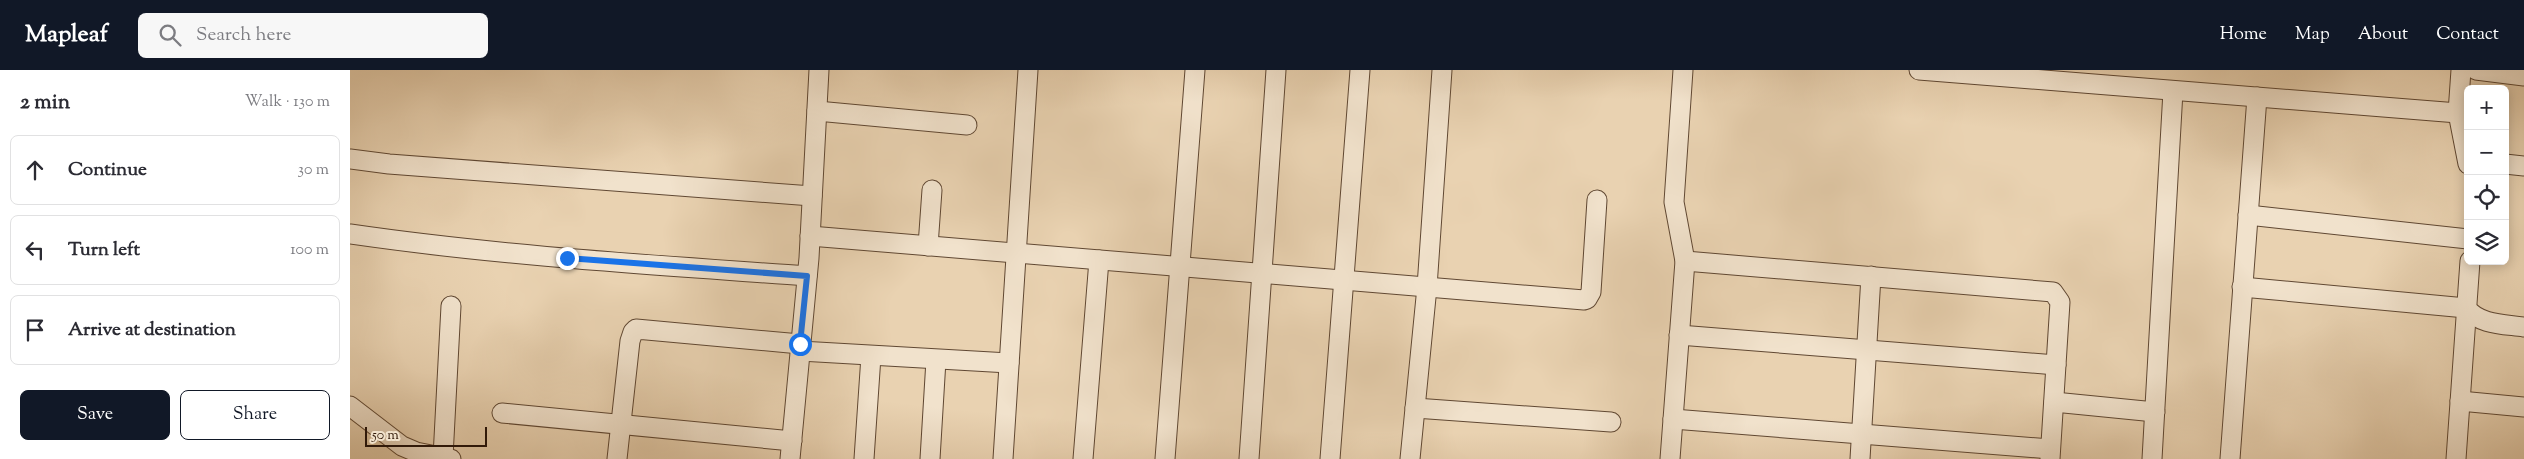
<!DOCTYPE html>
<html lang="en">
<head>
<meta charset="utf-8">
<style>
  :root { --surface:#fff; --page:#f7f7f7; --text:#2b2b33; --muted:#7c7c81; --line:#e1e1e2; --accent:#111827 }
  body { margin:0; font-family:"Sorts Mill Goudy",serif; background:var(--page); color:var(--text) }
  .controls { position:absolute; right:15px; top:15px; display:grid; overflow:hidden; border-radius:8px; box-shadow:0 2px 12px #0003 }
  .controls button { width:45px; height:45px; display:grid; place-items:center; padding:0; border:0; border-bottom:1px solid var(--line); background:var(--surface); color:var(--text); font:25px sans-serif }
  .scale { position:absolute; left:15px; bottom:12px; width:122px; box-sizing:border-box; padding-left:5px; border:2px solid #321a09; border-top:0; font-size:14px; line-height:18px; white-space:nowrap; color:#321a09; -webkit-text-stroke:4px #f1e2cc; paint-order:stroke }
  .stop { position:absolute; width:15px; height:15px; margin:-11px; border:4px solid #1a73e8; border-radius:50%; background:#fff }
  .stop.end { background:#1a73e8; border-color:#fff; box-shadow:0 1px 5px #0008 }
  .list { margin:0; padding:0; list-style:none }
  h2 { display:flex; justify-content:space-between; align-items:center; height:65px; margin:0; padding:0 20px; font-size:21px }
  h2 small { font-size:16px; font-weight:400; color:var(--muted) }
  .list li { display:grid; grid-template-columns:32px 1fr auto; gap:15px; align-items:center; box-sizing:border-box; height:70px; margin:0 10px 10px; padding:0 10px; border:1px solid var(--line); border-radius:8px }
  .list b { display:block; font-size:19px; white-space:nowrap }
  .list em { font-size:16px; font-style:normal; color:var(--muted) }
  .actions { display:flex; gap:10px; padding:15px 20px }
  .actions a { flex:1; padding:11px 0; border:1px solid var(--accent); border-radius:8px; text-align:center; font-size:18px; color:var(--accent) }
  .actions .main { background:var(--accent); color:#fff }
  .icon { flex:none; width:28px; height:28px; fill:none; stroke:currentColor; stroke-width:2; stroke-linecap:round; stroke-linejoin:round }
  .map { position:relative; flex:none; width:2174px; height:389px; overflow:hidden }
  header { display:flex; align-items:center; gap:30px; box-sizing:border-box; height:70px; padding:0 25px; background:var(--accent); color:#fff }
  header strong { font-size:24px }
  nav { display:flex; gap:28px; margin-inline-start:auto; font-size:18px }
  .search { width:350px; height:45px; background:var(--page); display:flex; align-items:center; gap:12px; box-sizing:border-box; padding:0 18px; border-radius:8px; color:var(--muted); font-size:19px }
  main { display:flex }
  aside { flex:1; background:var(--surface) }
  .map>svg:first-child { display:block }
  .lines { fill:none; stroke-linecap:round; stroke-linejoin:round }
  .minor-casing { stroke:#604833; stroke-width:21 }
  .minor { stroke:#f1e2cc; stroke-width:19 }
  .route { stroke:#1a73e8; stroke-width:6 }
</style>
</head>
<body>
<header>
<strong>Mapleaf</strong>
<div class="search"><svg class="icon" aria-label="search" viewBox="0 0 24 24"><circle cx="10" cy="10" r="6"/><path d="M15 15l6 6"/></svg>Search here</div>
<nav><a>Home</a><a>Map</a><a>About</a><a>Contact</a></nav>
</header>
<main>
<aside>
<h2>2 min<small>Walk · 130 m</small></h2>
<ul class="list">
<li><svg class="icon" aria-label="ahead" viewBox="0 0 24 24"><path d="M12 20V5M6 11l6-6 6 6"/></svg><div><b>Continue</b></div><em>30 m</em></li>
<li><svg class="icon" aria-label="left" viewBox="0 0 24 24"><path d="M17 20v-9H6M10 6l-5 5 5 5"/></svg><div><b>Turn left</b></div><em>100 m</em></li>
<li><svg class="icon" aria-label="arrive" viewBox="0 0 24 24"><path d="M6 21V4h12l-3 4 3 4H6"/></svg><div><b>Arrive at destination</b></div></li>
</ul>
<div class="actions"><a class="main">Save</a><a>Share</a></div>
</aside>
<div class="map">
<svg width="2174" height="389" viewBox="0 0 2174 389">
  <rect width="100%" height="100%" fill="#e9d2b1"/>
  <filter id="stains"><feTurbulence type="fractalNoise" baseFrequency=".004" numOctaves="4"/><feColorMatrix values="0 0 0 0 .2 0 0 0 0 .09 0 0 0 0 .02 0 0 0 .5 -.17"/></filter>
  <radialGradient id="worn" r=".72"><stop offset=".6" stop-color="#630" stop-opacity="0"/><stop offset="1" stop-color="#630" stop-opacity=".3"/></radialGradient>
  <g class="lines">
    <g class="minor-casing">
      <g id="minor">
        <path d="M1569,0L2108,43"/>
        <path d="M2111,0L2108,43L2118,94"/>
        <path d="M2126,0L2174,6"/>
        <path d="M467,41L617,55"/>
        <path d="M0,89L39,94L462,126"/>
        <path d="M2155,94L2174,96"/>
        <path d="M1898,145L2118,169"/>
        <path d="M0,164C151,186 305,195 457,206"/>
        <path d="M460,166L1234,230L1237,229L1241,222L1247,130"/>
        <path d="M578,176L582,120"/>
        <path d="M1335,191L1703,222L1710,232L1700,389"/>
        <path d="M1892,217L2116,238C2130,255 2153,254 2174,257"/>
        <path d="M1329,265L1706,295"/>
        <path d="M450,281L659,293"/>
        <path d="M2110,331L2174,337"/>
        <path d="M1704,332L1805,342"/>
        <path d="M0,336L52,376L66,382L101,389"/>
        <path d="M1065,338L1261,352"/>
        <path d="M152,343L442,371"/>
        <path d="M1323,349L1700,379"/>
        <path d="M93,387L101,236"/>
        <path d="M267,389L280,271L283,262L286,259L450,274"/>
        <path d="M440,389L459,188L469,0"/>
        <path d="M514,389L521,286"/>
        <path d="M580,389L586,290"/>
        <path d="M653,389L678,0"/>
        <path d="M733,389L749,190"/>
        <path d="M815,389L845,0"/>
        <path d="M899,389L926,0"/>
        <path d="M980,389L1010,0"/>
        <path d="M1060,389L1077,217L1092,0"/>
        <path d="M1320,389L1335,191L1324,132L1333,0"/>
        <path d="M1510,389L1521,206"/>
        <path d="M1802,389L1823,21"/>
        <path d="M1880,389L1907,27"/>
        <path d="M2106,389L2120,191"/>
      </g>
    </g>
    <use href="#minor" class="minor"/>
  </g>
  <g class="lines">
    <path class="route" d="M217,188L457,206L450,274"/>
  </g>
  <rect width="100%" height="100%" filter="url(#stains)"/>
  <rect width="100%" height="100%" fill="url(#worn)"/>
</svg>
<div class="controls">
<button>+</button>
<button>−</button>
<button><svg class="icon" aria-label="locate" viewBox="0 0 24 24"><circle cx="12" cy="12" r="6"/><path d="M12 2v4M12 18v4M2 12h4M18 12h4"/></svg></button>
<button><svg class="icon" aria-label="layers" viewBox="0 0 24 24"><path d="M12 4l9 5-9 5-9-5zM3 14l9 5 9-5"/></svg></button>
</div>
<div class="scale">50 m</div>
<div class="stop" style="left:450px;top:274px"></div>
<div class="stop end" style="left:217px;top:188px"></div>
</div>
</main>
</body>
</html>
